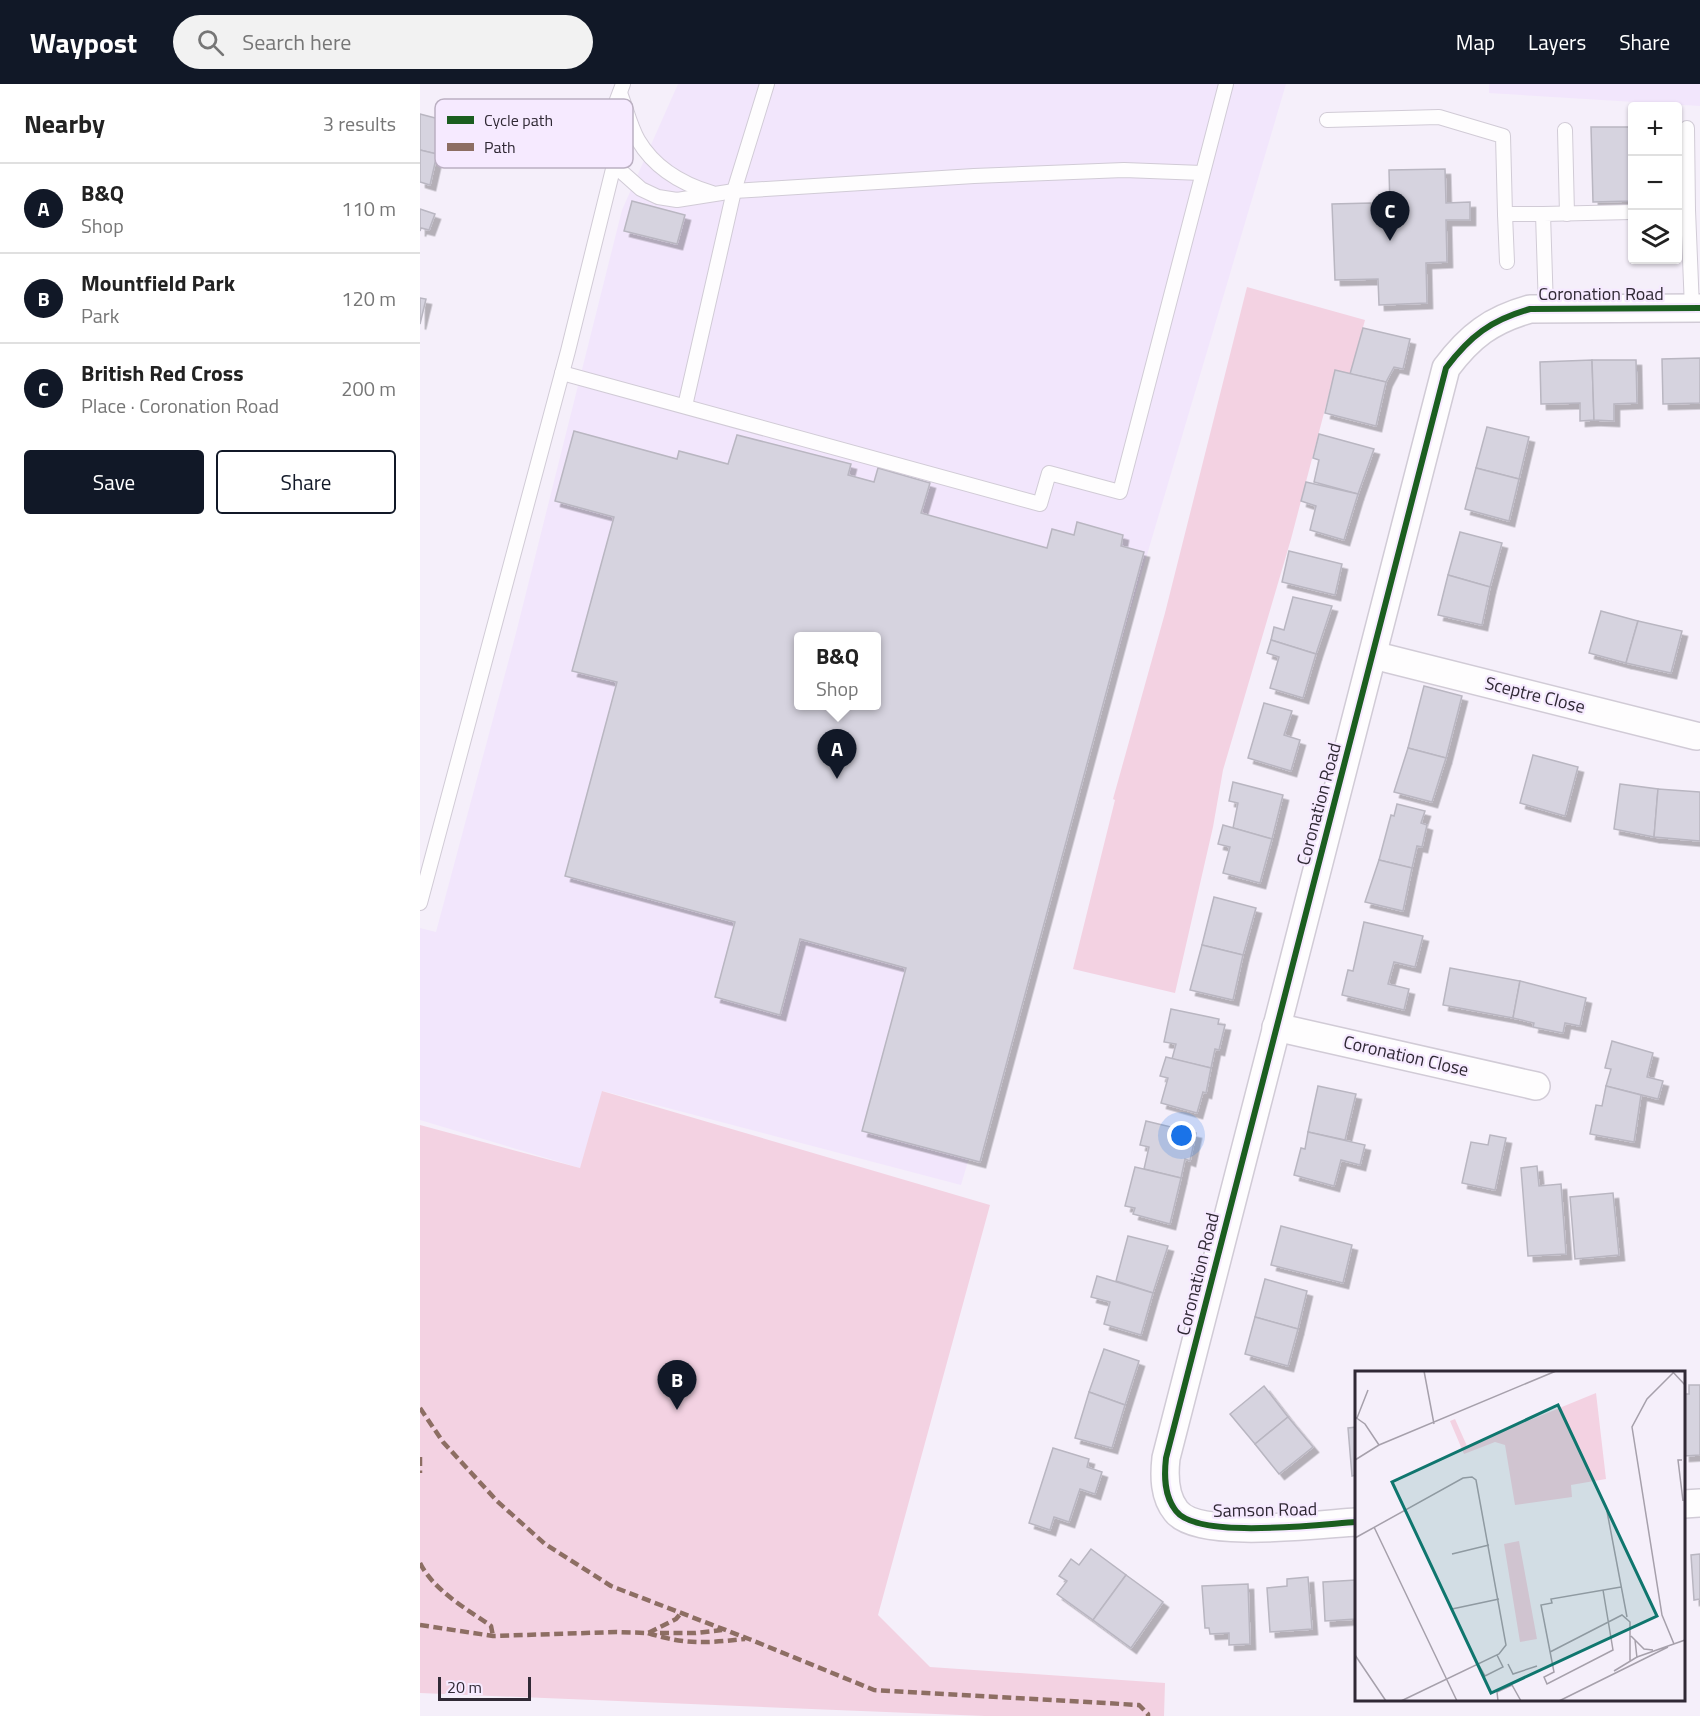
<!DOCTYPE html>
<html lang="en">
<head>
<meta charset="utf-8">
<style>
  :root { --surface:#fff; --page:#f2f2f2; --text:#222; --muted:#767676; --line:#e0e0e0; --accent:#111827 }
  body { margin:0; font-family:"Titillium Web",sans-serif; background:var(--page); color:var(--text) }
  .controls { position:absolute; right:18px; top:18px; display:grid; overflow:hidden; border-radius:6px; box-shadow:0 2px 4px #0004 }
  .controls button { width:54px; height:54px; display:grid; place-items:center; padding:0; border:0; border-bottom:2px solid var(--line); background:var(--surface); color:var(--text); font:30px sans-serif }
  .scale { position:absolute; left:18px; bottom:15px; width:93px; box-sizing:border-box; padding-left:6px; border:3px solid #302935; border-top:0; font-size:16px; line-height:21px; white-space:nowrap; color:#302935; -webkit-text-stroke:4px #f6eaff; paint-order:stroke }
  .you { position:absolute; left:762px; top:1052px; width:21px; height:21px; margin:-15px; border:4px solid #fff; border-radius:50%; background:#1a73e8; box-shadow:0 0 0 9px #1a73e833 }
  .badge { display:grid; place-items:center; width:39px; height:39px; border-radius:50%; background:var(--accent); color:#fff; font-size:20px; font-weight:700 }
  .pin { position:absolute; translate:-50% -50px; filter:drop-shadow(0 2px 3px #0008) }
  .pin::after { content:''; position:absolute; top:32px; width:21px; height:18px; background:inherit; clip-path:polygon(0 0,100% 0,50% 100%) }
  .popup { position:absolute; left:374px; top:548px; width:87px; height:78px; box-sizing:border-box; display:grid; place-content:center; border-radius:6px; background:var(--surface); filter:drop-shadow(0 2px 4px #0005); font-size:20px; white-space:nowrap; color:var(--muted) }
  .popup b { font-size:22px; color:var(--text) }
  .popup::after { content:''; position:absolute; left:50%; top:100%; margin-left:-12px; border:12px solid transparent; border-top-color:var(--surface) }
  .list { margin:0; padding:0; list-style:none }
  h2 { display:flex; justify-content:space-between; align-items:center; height:78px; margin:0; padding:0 24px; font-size:26px }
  h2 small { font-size:20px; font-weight:400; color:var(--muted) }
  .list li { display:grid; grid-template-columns:39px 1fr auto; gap:18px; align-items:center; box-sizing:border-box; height:90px; padding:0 24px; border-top:2px solid var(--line) }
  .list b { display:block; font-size:22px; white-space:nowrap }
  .list p { margin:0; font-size:20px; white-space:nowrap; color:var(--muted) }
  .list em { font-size:20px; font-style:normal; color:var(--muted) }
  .actions { display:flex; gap:12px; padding:18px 24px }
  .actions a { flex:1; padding:14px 0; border:2px solid var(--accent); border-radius:6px; text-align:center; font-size:21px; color:var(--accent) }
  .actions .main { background:var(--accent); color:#fff }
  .icon { flex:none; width:33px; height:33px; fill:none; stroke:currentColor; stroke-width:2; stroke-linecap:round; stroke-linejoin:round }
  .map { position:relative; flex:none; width:1280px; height:1632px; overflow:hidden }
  header { display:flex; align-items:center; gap:36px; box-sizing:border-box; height:84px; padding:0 30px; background:var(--accent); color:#fff }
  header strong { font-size:28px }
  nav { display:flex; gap:33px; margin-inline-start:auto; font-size:21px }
  .search { width:420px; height:54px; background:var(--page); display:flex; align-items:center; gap:15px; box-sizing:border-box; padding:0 21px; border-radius:33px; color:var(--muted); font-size:22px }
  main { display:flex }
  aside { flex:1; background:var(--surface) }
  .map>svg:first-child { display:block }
  .built { fill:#f2e6fc; fill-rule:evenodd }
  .green { fill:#f3d2e2 }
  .building { fill:#d6d3df; stroke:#b9b6c1; stroke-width:1.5; fill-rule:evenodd; filter:url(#shadow) }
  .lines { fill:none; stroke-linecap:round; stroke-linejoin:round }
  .lane-casing { stroke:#d1cbd6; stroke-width:16 }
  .street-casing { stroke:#d1cbd6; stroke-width:30 }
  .lane { stroke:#fefdfe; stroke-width:14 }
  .street { stroke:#fefdfe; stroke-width:27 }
  .quiet { stroke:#8d6e63; stroke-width:4.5; stroke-dasharray:9 4.5; stroke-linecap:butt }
  .cycleway-casing { stroke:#f6eaff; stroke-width:10 }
  .cycleway { stroke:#1b5e20; stroke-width:6 }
  .labels { text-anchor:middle; stroke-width:4.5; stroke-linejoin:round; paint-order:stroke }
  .street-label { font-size:18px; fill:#302935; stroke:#f6eaff }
  .inset-road { fill:none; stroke:#a6a0ab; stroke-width:1.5 }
  .view { fill:#0f766e; fill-opacity:0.15; stroke:#0f766e; stroke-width:3 }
  .inset-edge { fill:none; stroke:#302935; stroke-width:3 }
  .key { fill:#f6eaff; stroke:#bbb0c2; stroke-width:1.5 }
  .key-label { font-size:16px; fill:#302935 }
</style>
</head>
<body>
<header>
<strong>Waypost</strong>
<div class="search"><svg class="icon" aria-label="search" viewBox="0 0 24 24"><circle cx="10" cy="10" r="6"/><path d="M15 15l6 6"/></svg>Search here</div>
<nav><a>Map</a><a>Layers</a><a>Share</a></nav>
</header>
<main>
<aside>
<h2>Nearby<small>3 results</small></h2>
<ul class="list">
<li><span class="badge">A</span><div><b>B&amp;Q</b><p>Shop</p></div><em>110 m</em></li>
<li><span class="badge">B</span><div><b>Mountfield Park</b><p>Park</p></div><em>120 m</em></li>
<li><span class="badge">C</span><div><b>British Red Cross</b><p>Place · Coronation Road</p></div><em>200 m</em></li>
</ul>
<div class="actions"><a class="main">Save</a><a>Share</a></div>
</aside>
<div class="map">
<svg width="1280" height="1632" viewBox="0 0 1280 1632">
  <defs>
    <filter id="shadow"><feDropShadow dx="5.5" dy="5.5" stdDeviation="0" flood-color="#0004"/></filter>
  </defs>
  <rect width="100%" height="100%" fill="#f5effa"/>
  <g class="built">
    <path d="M258,0H866L541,1101L183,1007L160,1084L0,1036V844L16,848L96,549L202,126ZM378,552H456V622H378Z"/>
    <path d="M1069,0H1280V22L1069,9Z"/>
  </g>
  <g class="green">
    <path d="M827,203L945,236L930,290L915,287L871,455L803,686L793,743L755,909L653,885L695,716L693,715L745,529Z"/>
    <path d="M182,1007L570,1121L458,1531L510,1583L745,1599L744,1632H565L0,1609V1041L160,1084Z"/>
  </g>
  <g class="building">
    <path d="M0,30L42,41L33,74L0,66Z"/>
    <path d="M1171,43H1212V117L1173,118Z"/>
    <path d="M0,66L17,70L10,101L0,98Z"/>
    <path d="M1025,85L1026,119L1050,118V136H1026L1027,178L1006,179L1007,219L959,221L958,195L915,196L912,120L951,119V125L970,124L969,86Z"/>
    <path d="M212,117L265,131L257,160L204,147Z"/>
    <path d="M0,125L15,130L9,146L1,144L0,147Z"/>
    <path d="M0,214L6,215L0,240Z"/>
    <path d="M943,244L990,255L983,285L974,283L966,298L930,290Z"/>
    <path d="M1280,274V319L1243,320L1242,275Z"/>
    <path d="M1172,276L1174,336L1160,337V319L1121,320L1120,278Z"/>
    <path d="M1172,276H1216L1217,319L1194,320V337L1174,336Z"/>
    <path d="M915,286L966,298L956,342L905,329Z"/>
    <path d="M1067,343L1109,353L1099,395L1056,384Z"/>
    <path d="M154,347L257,375L259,367L308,380L317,351L431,380L428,391L454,398L458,384L510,399L501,429L627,464L632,445L654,451L657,438L703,451L701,462L724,468L560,1078L442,1047L486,884L380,855L360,931L295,913L315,838L145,792L197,598L152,587L194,433L135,417ZM378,552H456V622H378Z"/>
    <path d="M899,350L954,365L938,410L894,398L899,376L893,374Z"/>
    <path d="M1056,384L1099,395L1089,437L1045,425Z"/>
    <path d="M886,398L938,410L924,456L890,446L896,422L881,417Z"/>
    <path d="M1040,448L1082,459L1070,503L1028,491Z"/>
    <path d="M869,467L922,480L915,511L862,498Z"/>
    <path d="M1028,491L1070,503L1062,541L1018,531Z"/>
    <path d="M873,513L912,522L896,570L851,556L854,543L864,546Z"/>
    <path d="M1181,527L1218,537L1206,579L1169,569Z"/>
    <path d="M1218,537L1262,547L1251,589L1206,579Z"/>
    <path d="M851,556L896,570L883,614L850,604L859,573L847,569Z"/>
    <path d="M1004,602L1042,612L1026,674L988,664Z"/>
    <path d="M844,619L872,627L864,651L880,656L871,687L828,674Z"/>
    <path d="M988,664L1026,674L1012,718L974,708Z"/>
    <path d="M1113,671L1158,683L1145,732L1100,719Z"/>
    <path d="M813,698L863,711L852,755L813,744L818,719L809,717Z"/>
    <path d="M1200,700L1238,705L1234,753L1194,745Z"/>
    <path d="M1238,705L1280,708V757L1234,753Z"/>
    <path d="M977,720L1005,727L1001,739L1007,741L1002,763L997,762L992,784L959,776L971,731L974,732Z"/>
    <path d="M803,741L852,755L840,799L803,789L810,763L798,760Z"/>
    <path d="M959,776L992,784L983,827L945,818Z"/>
    <path d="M794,813L836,824L823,871L782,861Z"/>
    <path d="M944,838L1003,852L995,883L974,878L968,900L989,905L984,926L922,911L928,886L933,887Z"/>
    <path d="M782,861L823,871L813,916L770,906Z"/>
    <path d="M1030,884L1100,897L1093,934L1023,921Z"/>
    <path d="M1100,897L1166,914L1160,942L1145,939L1143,949L1113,943L1114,939L1093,934Z"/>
    <path d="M751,925L799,935L798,940L805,941L799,966L795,965L791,984L752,975L756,960L744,958Z"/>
    <path d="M1192,957L1233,969L1227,993L1243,997L1238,1015L1186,1002L1191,985L1185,984Z"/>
    <path d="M746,973L791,984L786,1009L783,1008L777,1029L741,1019L748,994L740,992Z"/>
    <path d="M898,1002L936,1010L925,1056L888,1048Z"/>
    <path d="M1186,1002L1221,1011L1214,1058L1170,1050L1176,1021L1182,1022Z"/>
    <path d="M726,1037L776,1049L770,1077L765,1075L761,1094L724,1085L729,1063L720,1061Z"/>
    <path d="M888,1048L945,1061L940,1081L921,1076L914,1102L874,1091L881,1064L885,1065Z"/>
    <path d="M1070,1051L1086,1054L1075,1106L1042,1099L1051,1058L1068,1061Z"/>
    <path d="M1117,1082L1119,1102L1141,1100L1146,1170L1108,1172L1101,1084Z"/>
    <path d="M715,1083L761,1094L750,1140L713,1130L715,1124L705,1122Z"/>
    <path d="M1193,1109L1199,1171L1155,1175L1150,1113Z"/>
    <path d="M861,1142L932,1161L923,1199L851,1181Z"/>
    <path d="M708,1152L748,1162L733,1209L696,1197Z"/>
    <path d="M677,1192L733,1209L721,1251L684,1240L690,1218L671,1213Z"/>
    <path d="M845,1195L887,1207L878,1245L835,1233Z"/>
    <path d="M835,1233L878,1245L868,1282L825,1270Z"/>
    <path d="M684,1265L719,1277L705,1321L669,1308Z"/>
    <path d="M1269,1301H1280V1371L1264,1372V1310H1269Z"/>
    <path d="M844,1302L868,1333L835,1360L810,1330Z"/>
    <path d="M669,1308L705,1321L692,1364L655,1354Z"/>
    <path d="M868,1333L893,1363L859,1390L835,1360Z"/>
    <path d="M936,1343V1391L932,1392L928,1344Z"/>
    <path d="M633,1364L669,1375L667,1383L682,1388L675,1410L660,1405L649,1438L634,1433L630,1446L609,1439Z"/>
    <path d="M671,1465L706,1491L673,1536L637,1510L647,1497L639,1492L651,1475L659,1481Z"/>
    <path d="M1280,1470V1515L1274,1516L1271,1471Z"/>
    <path d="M706,1491L743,1518L711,1564L673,1536Z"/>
    <path d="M888,1493L892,1545L850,1548L847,1504L867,1502V1495Z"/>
    <path d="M936,1496V1535L905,1537L903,1498Z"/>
    <path d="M828,1500L830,1560L809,1561V1549L790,1550L789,1544H785L782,1502Z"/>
  </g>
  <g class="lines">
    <g class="lane-casing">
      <g id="lane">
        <path d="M203,0L187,42L188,63L194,81L221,105L238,113L257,116L314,107L554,92L704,86L782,89"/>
        <path d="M200,9C206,24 210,42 218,56C235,85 262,100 292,109"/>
        <path d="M907,36L1019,33L1083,52L1085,130"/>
        <path d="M1267,44L1268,126"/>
        <path d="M1145,46L1147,130"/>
        <path d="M1258,126H1268L1272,224"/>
        <path d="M1087,178L1085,130H1123"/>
        <path d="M1126,225L1123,130L1212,128"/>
        <path d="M142,289L620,420L629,389L700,408L806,0"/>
        <path d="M265,322L314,107L347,0"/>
        <path d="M0,819L148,267L194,81"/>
      </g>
    </g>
    <g class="street-casing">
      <g id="street">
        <path d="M953,571L1276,652"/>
        <path d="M856,943L1116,1002"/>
        <path d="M1264,1420L1280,1419"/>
        <path d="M936,1438C901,1440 778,1456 756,1427C744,1412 744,1392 746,1374L1026,284C1050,252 1071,236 1110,225L1280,224"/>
      </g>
    </g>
    <use href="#lane" class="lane"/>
    <use href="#street" class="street"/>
    <g class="quiet">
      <path d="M0,1324L23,1358L77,1417L125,1460L191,1502L329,1555L454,1606L719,1621L728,1630V1632"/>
      <path d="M0,1373V1389"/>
      <path d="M0,1479C14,1507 47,1525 71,1542L73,1552"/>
      <path d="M0,1541L73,1552L196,1548L228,1549L256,1535L261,1529"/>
      <path d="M228,1549C266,1561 285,1559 325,1555"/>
      <path d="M240,1549H275L302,1546"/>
    </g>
    <g class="cycleway-casing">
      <path id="cycleway" d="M936,1438C901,1440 778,1456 756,1427C744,1412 744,1392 746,1374L1026,284C1050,252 1071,236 1110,225L1280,224"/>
    </g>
    <use href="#cycleway" class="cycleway"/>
  </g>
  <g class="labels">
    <g class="street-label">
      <text x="1181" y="216">Coronation Road</text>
      <text transform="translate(1115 611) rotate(14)" y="6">Sceptre Close</text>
      <text transform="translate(899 720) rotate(-75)" y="6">Coronation Road</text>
      <text transform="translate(986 972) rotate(13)" y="6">Coronation Close</text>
      <text transform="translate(778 1190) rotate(-76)" y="6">Coronation Road</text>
      <text transform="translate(845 1426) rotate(-1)" y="6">Samson Road</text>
    </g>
  </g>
  <g transform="translate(935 1287)">
    <rect width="330" height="330" fill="#f5effa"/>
    <path d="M241,22L251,108L216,114L217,126L160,134L150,74L140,71L109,83L95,50L100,48L112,75ZM164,170L182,268L165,271L149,173Z" fill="#f3d2e2"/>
    <path class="inset-road" d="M69,0L79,53M317,0L330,14M318,2L292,28L277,56L307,244L319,273M0,46L10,53L24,74M2,47L13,19M0,89L24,74L201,0M327,89H323L328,130M251,135L272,246M19,156L102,330M0,167L108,107L117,106L121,109L151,274L144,283L46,330M97,183L134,174M248,219L258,279L192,313L189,306L199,301L186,234L197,232L196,228L266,216M97,238L144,228M276,265L289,278L298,279M280,269L282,287M195,281L267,244L275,251V290M0,284L31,330M123,293L130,305L148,296L142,284M153,293L158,303L182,295M259,300L282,286L330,269M143,330L142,321L157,314L166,330M204,330L313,276"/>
    <path class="view" d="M203,34L302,245L136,322L37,111Z"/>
    <rect width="330" height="330" class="inset-edge"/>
  </g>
  <rect x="15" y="15" width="198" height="69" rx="9" class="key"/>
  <rect x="27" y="32" width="27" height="8" fill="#1b5e20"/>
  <rect x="27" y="59" width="27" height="8" fill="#8d6e63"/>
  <g class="key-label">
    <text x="64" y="42">Cycle path</text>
    <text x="64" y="69">Path</text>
  </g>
</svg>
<div class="controls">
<button>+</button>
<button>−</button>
<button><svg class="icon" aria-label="layers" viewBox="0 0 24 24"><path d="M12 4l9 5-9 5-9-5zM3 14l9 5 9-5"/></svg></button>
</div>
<div class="scale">20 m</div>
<div class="you"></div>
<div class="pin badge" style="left:417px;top:695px">A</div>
<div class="popup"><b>B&amp;Q</b>Shop</div>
<div class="pin badge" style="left:257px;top:1326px">B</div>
<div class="pin badge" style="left:970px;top:157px">C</div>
</div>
</main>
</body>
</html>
